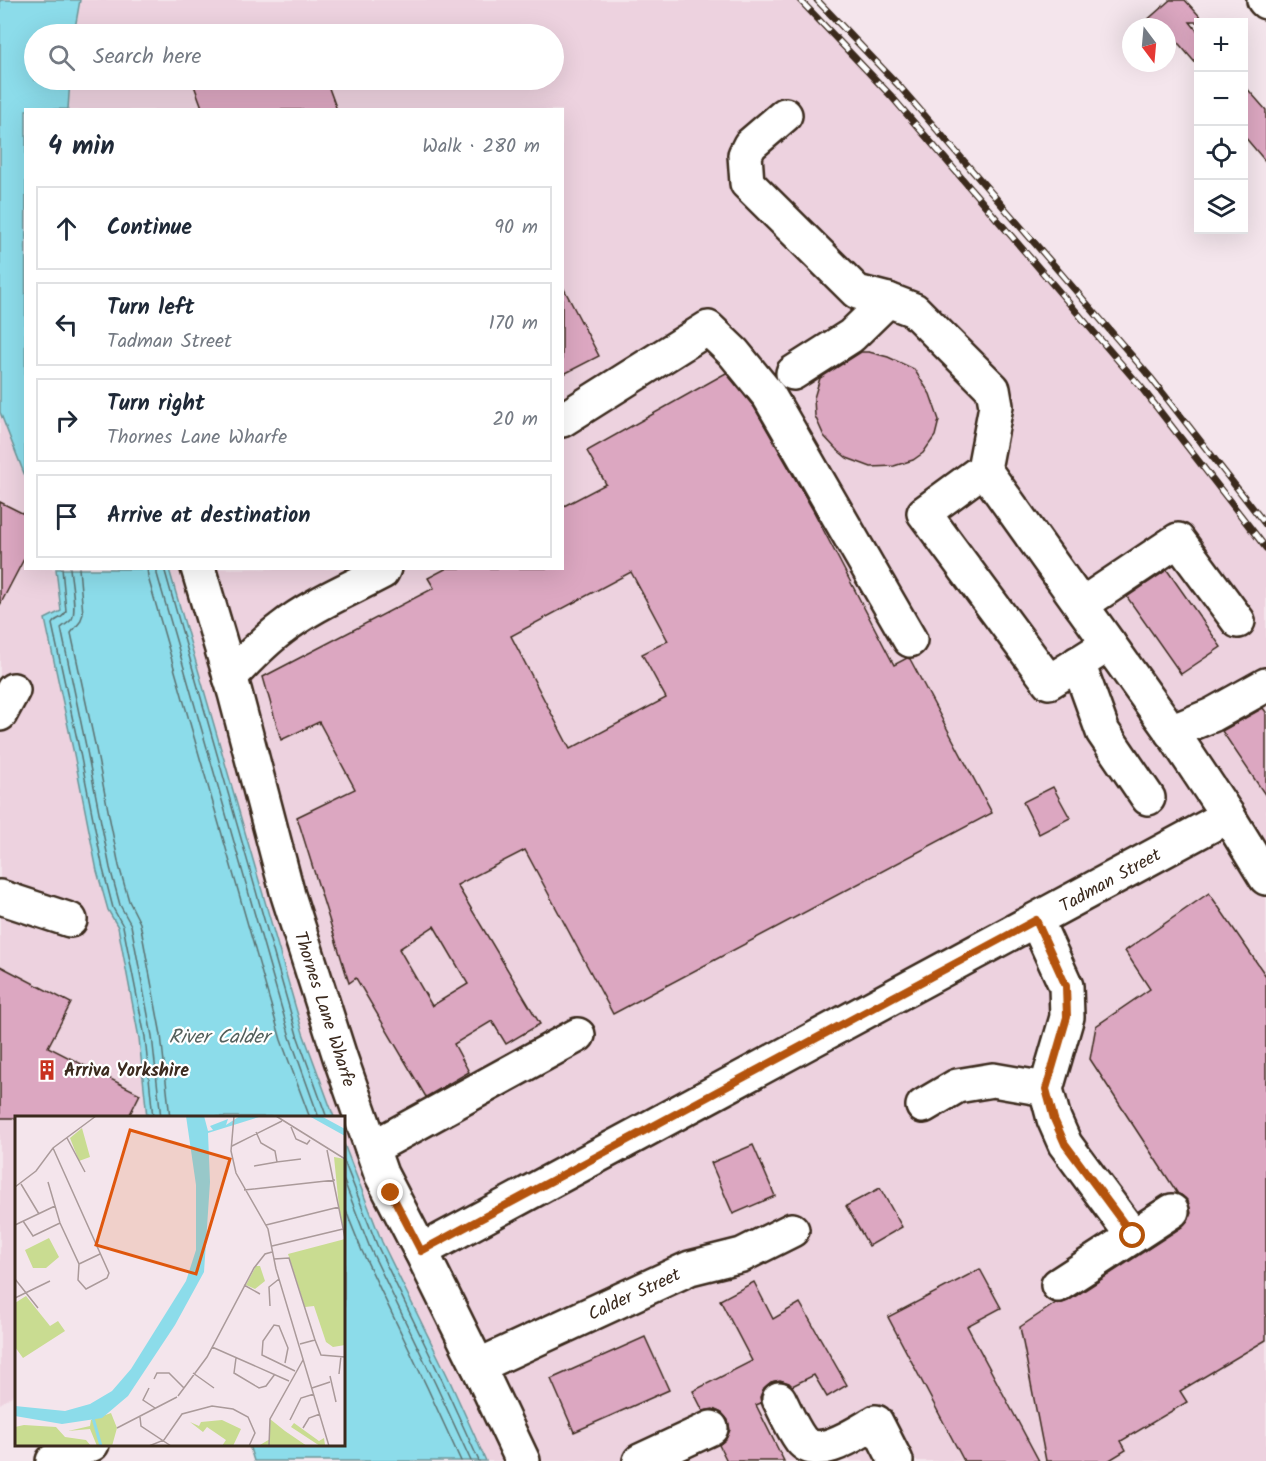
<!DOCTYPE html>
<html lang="en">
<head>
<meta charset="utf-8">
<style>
  :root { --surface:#fff; --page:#f2f2f3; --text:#1f2937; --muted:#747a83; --line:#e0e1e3 }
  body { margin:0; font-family:Kalam,sans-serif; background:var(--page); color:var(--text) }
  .controls { position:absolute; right:18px; top:18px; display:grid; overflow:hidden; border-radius:0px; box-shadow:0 6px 24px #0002 }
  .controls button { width:54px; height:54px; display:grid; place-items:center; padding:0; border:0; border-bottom:2px solid var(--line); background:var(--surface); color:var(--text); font:30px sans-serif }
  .compass { position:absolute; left:1122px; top:18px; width:54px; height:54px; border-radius:50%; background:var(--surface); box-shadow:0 6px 24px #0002; rotate:164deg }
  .stop { position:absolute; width:18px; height:18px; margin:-14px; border:4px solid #b45309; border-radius:50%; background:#fff }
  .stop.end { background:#b45309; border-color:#fff; box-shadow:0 2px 6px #0008 }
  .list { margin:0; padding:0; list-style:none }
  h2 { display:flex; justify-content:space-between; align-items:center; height:78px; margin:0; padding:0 24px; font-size:26px }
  h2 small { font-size:20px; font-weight:400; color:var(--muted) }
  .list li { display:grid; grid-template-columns:39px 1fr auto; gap:18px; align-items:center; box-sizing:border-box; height:84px; margin:0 12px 12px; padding:0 12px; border:2px solid var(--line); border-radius:0px }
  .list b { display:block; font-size:22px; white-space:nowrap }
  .list p { margin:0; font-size:20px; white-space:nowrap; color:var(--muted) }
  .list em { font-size:20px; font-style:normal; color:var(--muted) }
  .icon { flex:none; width:33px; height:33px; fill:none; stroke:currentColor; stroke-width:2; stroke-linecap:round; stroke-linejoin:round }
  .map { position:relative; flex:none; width:1266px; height:1461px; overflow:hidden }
  .search { position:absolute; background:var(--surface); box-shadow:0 6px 24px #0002; left:24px; top:24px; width:540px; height:66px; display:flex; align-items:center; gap:15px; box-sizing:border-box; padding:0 21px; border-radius:33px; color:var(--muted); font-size:22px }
  .panel { position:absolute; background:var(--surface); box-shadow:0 6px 24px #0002; left:24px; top:108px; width:540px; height:462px; border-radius:0px }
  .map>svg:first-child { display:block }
  .built { fill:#edd2df; fill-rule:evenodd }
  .water { fill:#8cdcea; stroke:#6c9598; stroke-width:1.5 }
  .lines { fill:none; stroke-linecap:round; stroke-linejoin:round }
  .shore { stroke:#5b7170; stroke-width:1.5 }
  .building { fill:#dca7c1; stroke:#3b2a1e; stroke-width:1.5; fill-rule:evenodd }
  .minor-casing { stroke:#3b2a1e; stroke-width:38 }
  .minor { stroke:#fff; stroke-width:33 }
  .rail-casing { stroke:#3b2a1e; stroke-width:7 }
  .rail { stroke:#fff; stroke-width:4.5; stroke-dasharray:14; stroke-linecap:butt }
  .route { stroke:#b45309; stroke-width:8 }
  .labels { text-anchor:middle; stroke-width:4.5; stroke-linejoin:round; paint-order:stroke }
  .street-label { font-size:18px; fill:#3b2a1e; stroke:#fff }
  .poi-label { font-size:18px; font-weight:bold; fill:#3b2a1e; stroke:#fff; text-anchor:start }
  .water-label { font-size:20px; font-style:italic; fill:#535f5b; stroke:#fff }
  .inset-river { fill:none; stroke:#8cdcea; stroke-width:3 }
  .inset-road { fill:none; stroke:#aa9a9a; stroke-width:1.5 }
  .view { fill:#df570d; fill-opacity:0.15; stroke:#df570d; stroke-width:3 }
  .inset-edge { fill:none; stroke:#3b2a1e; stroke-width:3 }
</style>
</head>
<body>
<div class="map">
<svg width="1266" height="1461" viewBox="0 0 1266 1461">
  <rect width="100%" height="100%" fill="#f4e5ec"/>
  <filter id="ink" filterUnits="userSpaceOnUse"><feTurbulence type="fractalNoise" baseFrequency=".0167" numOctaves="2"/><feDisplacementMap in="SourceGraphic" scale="12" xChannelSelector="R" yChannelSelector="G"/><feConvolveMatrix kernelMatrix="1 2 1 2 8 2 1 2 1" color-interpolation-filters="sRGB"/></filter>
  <g filter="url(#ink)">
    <g class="built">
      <path d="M22,0H800L892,97L1141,387L1266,548V1461H387L344,1395V1118L257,1117L105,569L562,568V110H26ZM34,34H554V80H34Z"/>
      <path d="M0,412L25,476L26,568L56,569L61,611L45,618L74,754L97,871L108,910L118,927L139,1038L147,1117L16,1118V1393L0,1404Z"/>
    </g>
    <g class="water">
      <path d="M0,0H80L74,34H34V80H70L68,109L26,110L25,476L0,412Z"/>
      <path d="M56,569H169L303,1033L334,1117H147L139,1038L118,927L108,910L97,871L74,754L45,619L61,611Z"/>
      <path d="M344,1144L382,1242L448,1377L486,1461H254L249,1445L344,1444Z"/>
    </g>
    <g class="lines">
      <g class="shore">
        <path d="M62,568L66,611C64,619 55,618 52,624L80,753L103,869L113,908L123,926L145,1037L153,1118"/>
        <path d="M70,568C71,580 77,610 72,619C69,623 64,625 61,628L87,751L110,868L120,905L131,925L152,1036L161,1118"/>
        <path d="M79,568L83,614L80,622L71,633L96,749L119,866L129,901L140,923L161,1035L170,1118"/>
        <path d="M147,568L148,577L281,1040L310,1118"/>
        <path d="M157,568V574L290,1037L319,1118"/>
        <path d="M164,568L297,1035L327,1118"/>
        <path d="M344,1161L377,1245L442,1380L479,1461"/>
        <path d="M344,1181L370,1248L435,1383L471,1461"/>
        <path d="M344,1206L362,1251L427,1387L461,1461"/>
      </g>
    </g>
    <g class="building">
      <path d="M1170,0H1185L1205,22H1190L1198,32V66L1167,30V27H1164L1160,22H1145Z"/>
      <path d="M192,80H326L337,110H203Z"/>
      <path d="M1244,85L1266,110V162L1244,136Z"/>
      <path d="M562,285L599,356L562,375Z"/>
      <path d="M861,352H869L888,357L914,369L930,394L939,420L935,436L923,453L913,460L894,466L871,467L847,458L836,449L824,436L815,416L814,398L820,378Z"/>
      <path d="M726,373L754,407L814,512L894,665L907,658L910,659L992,813L613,1014L525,850L457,885L540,1024L506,1044L492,1021L454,1044L469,1072L426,1097L356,978L349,983L297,817L355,789L319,722L281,740L263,677L434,588L428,578L447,568H562V507L606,484L587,451ZM631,572L668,641L642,654L666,698L570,749L511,636ZM434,926L468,984L432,1006L399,949Z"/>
      <path d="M0,502L26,515V555L0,605Z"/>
      <path d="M1167,570L1221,647L1181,674L1127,597Z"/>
      <path d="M1263,708L1266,712V796L1222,731Z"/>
      <path d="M1053,787L1070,818L1039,834L1023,802Z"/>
      <path d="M1209,893L1266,976V1340L1180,1391L1187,1402L1121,1441L1126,1450L1108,1461H1046L1020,1327L1056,1303L1060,1304L1068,1301L1182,1227L1188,1220L1191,1213L1188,1201L1181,1195L1178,1194L1090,1059L1096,1026L1150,989L1125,951Z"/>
      <path d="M0,966L71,1003L48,1047L140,1094L128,1118H0Z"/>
      <path d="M753,1145L775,1196L733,1214L711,1163Z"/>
      <path d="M880,1188L902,1227L869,1246L846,1206Z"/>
      <path d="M980,1269L1001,1308L967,1326L1039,1461H964L888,1317Z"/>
      <path d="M754,1282L773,1319L800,1303L847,1385L827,1397L814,1375L792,1386L789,1383L780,1380L771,1382L764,1388L760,1397L761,1403L756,1405L784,1461H727L719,1445L726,1439L730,1430L728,1420L722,1413L713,1409L703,1411L693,1391L752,1361L720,1300Z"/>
      <path d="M645,1337L669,1390L574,1432L551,1379Z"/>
    </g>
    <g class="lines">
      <g class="minor-casing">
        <g id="minor">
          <path d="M1264,0L1266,2"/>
          <path d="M785,115L750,145L745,155L747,183L857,292L888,300L914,310L993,389L996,406L984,469L924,513L1049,682L1109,644"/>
          <path d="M793,373L851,336L888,300"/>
          <path d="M562,420L708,328L734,353L769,396L910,640"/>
          <path d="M984,469L1176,738L1228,816L1266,878"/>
          <path d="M198,568L235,693L288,895L340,1057L381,1174L421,1251L478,1366L523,1461"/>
          <path d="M1081,605L1178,540L1238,621"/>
          <path d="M1078,663L1103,732L1148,798"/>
          <path d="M230,677C246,661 262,643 281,629C311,605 348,590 382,572L384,568"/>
          <path d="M0,714L13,690"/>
          <path d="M1171,732L1212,715L1266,685"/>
          <path d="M0,897L70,920"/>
          <path d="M1036,920L1066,986L1067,1017L1046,1089L1054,1119L1065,1144L1133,1236"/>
          <path d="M923,1106L957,1086L993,1080L1046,1089"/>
          <path d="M372,1148L578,1035"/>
          <path d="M421,1251L1228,816"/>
          <path d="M1058,1285L1172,1211"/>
          <path d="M478,1366L690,1268L742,1255L792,1230"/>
          <path d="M779,1399C786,1413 792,1428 801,1440C818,1461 858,1432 876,1422L896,1461"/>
          <path d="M53,1461L92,1444"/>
          <path d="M640,1461L711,1428"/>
        </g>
      </g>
      <use href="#minor" class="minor"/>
      <g class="rail-casing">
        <g id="rail">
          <path d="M800,0L892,97L1141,387L1266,548"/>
          <path d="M817,0L901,88L1151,378L1266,525"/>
        </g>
      </g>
      <use href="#rail" class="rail"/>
    </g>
  </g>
  <g class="lines" filter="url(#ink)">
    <path class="route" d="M391,1193L421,1251L1036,920L1066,986L1067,1017L1046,1089L1054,1119L1065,1144L1133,1236"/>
  </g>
  <defs>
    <g id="building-bare" transform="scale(1.62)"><path d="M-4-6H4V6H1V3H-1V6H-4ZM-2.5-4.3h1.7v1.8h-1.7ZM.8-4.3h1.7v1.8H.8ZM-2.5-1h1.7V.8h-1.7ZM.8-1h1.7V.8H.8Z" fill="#c8321e" stroke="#fff" stroke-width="2.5" paint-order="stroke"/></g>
  </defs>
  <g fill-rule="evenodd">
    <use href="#building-bare" x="47" y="1070"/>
  </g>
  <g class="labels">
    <g class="street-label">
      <text transform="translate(1110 880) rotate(-29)" y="6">Tadman Street</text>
      <text transform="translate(325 1009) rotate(72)" y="6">Thornes Lane Wharfe</text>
      <text transform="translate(634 1294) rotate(-25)" y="6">Calder Street</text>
    </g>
    <g class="poi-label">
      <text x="64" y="1076">Arriva Yorkshire</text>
    </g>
    <g class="water-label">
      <text x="219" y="1043">River Calder</text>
    </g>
  </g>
  <g transform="translate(15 1116)">
    <rect width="330" height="330" fill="#f4e5ec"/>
    <path d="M67,12L75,41L64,45L55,22ZM319,41L330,43V123L324,91ZM34,122L44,141L31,152H18L10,134ZM330,123V229L318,231L311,226L299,190L290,191L273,138ZM241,150H245L250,165L240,173L231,169ZM11,180L35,210L43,205L50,215L8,242L0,231V187ZM96,297L102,312L97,330H82L75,313L53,315L75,310L76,304ZM255,303L270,315L292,330L245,329L255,323ZM207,304L226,313L218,330H207L211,324L192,311L188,316L175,306L184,310L186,306ZM279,307L304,325L309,322L310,329L305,330L276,311ZM9,309L41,311L50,321L71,324L76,330H0V311Z" fill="#c9dc91"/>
    <path d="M171,0H189L193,15L198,14L195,10L213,3L211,9L225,0H247L193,17L195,66L189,156L160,209L113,280L87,302L47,308L0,300V290L50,295L75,288L97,275L116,253L171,165L181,134V69ZM294,0H306L330,13V20Z" fill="#8cdcea"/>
    <path class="inset-river" d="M78,302L86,330"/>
    <path class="inset-road" d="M219,0L216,35L221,57L253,113L261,153L314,330M261,0L330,43M276,11L281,23L292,28L295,24M241,16L246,27L260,35L262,46L286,43M52,22L70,56M217,30L267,5M312,34L330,122M239,50L262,46M33,66L45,107L64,148L63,164L71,173L92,162L94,157L38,32M6,68L24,98M0,71L21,55L38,32L81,0M229,74L320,64M8,105L18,120L45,107M0,109L40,90M251,109L324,91M257,130L328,113M259,143L274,142L300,224M64,148L85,138M0,163L23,192M229,169L245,178M0,182L35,165M255,190L254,171L264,163M285,228L300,224L306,239L330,241M197,231L274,265M221,242L219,257L244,272L251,270L260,258M270,247L273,232L264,210L259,209L248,225L247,239L280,255M178,257L199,272M324,258L326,240M315,260L321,286M139,263L142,257H154L169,272M134,272L128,284L140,292M297,272L315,266M163,280L192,241L239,152L250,138L257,136M125,301L126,310L156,330M275,304L286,282L299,278M102,312L162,281M288,312L294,302L305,298M134,330L149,324L167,298L197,290L218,293L233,301L240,317L234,330M254,330L255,303L288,244"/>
    <path class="view" d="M115,14L215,43L181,158L81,129Z"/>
    <rect width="330" height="330" class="inset-edge"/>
  </g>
</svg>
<div class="controls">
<button>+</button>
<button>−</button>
<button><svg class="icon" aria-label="locate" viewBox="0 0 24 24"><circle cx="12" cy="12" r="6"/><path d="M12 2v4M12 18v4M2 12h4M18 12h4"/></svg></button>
<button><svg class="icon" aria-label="layers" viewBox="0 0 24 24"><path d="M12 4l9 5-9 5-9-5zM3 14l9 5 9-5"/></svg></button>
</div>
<svg class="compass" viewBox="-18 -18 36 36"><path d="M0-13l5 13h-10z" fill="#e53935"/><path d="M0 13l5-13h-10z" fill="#747a83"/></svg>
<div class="stop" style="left:1133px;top:1236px"></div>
<div class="stop end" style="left:391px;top:1193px"></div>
<div class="search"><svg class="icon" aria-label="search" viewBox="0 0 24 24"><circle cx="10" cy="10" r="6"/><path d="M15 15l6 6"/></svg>Search here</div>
<section class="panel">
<h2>4 min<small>Walk · 280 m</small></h2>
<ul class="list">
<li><svg class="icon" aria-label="ahead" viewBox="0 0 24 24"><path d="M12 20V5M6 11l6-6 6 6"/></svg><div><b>Continue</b></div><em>90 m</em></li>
<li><svg class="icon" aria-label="left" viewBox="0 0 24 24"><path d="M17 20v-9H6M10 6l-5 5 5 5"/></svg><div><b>Turn left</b><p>Tadman Street</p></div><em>170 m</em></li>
<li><svg class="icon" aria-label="right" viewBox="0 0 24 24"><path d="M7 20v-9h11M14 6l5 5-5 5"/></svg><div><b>Turn right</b><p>Thornes Lane Wharfe</p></div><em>20 m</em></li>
<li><svg class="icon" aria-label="arrive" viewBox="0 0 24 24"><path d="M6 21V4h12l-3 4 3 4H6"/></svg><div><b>Arrive at destination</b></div></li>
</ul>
</section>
</div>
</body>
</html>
